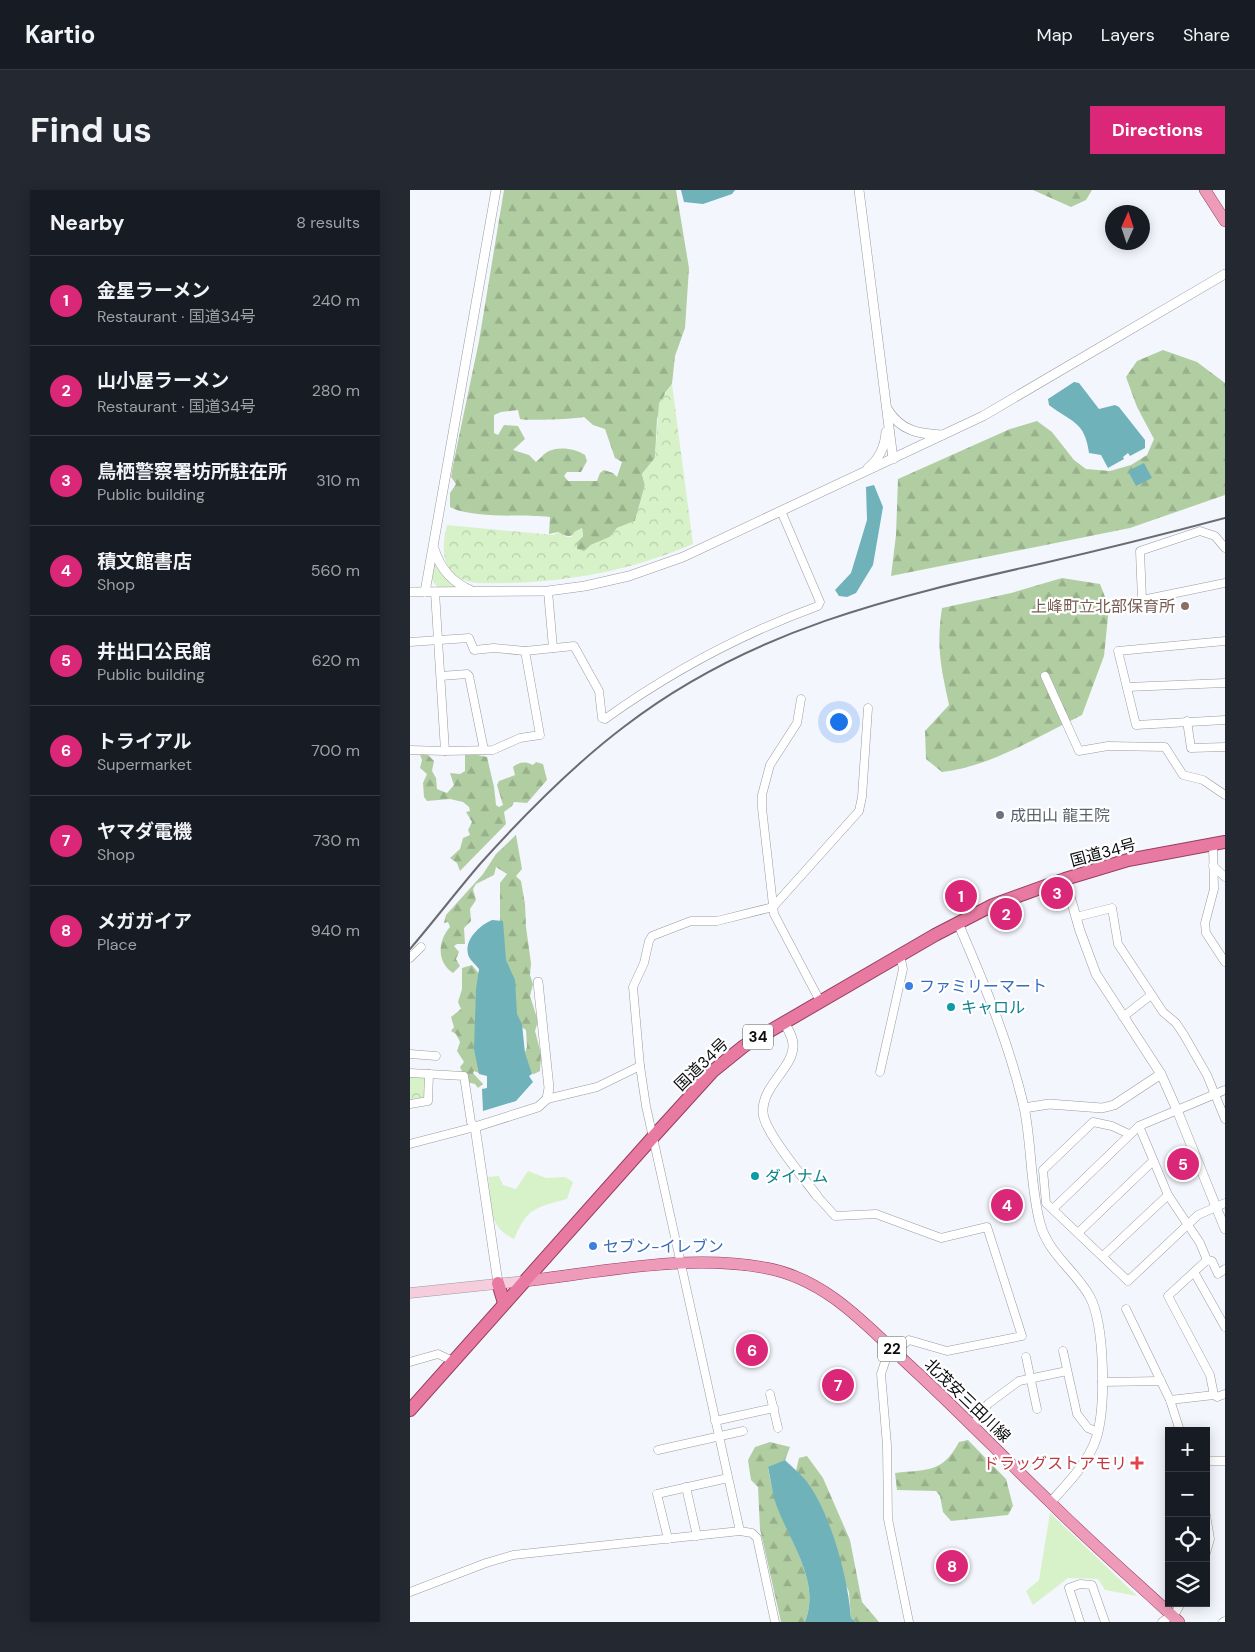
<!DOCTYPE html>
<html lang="en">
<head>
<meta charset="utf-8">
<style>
  :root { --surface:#171b24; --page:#242831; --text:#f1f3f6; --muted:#9ea1a6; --line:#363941; --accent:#db2777 }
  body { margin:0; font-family:"DM Sans","Noto Sans JP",sans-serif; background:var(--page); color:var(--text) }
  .controls { position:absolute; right:15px; bottom:15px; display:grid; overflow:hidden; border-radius:0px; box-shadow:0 2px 12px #0003 }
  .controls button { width:45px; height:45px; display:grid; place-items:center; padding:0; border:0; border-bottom:1px solid var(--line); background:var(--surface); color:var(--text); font:25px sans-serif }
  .compass { position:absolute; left:695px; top:15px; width:45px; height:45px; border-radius:50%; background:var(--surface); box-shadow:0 2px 12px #0003; rotate:3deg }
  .you { position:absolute; left:428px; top:531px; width:18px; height:18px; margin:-12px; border:4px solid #fff; border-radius:50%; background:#1a73e8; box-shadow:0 0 0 8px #1a73e833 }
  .badge { display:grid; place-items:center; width:32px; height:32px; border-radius:50%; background:var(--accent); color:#fff; font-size:16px; font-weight:700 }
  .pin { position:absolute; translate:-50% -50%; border:2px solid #fff; box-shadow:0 1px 5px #0006 }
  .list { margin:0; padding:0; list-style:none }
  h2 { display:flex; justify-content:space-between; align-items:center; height:65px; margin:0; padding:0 20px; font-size:21px }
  h2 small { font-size:16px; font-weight:400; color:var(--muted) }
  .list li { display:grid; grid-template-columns:32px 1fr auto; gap:15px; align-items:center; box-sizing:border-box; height:90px; padding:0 20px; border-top:1px solid var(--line) }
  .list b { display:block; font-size:19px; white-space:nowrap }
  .list p { margin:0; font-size:16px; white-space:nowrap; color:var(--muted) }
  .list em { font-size:16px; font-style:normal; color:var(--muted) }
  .icon { flex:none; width:28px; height:28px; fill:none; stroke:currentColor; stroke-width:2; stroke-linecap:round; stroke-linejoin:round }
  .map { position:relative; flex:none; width:815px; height:1432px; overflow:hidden; border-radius:0px }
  header { display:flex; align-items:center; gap:30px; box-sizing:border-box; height:70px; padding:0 25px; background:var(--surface); border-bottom:1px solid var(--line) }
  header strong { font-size:24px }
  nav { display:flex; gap:28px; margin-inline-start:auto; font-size:18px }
  .intro { display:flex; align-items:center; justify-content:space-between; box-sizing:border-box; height:120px; padding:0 30px }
  h1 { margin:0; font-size:35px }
  .button { padding:12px 22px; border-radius:0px; background:var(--accent); color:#fff; font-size:18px; font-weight:700 }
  main { display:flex; gap:30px; padding:0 30px }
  aside { flex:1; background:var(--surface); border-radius:0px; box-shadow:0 2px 12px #0003 }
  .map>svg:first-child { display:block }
  .grass { fill:#d7f2c9 }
  .forest { fill:url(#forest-firs); fill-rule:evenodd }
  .park { fill:url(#park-crowns) }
  .water { fill:#6fb2ba }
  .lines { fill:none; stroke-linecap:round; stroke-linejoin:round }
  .minor-casing { stroke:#999ba1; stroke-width:9 }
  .tertiary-casing { stroke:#999ba1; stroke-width:10 }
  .secondary-casing { stroke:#999ba1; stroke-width:11 }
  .primary-casing { stroke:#973e5f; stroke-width:12 }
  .trunk-casing { stroke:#973e5f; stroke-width:14 }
  .minor { stroke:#fff; stroke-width:8 }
  .tertiary { stroke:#fff; stroke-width:9 }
  .secondary { stroke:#f6cddc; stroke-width:10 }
  .primary { stroke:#ee9bb9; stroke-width:11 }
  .trunk { stroke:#e87aa2; stroke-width:12 }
  .rail { stroke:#6b6c71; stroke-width:2 }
  .education-dot { fill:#8d6e63; stroke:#fff; stroke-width:2 }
  .worship-dot { fill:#6b7280; stroke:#fff; stroke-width:2 }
  .shop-dot { fill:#3f7fe0; stroke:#fff; stroke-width:2 }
  .culture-dot { fill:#0f9aa8; stroke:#fff; stroke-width:2 }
  .health-dot { fill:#e0444e; stroke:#fff; stroke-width:2 }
  .labels { text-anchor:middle; stroke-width:4.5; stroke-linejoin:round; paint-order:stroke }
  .shield { fill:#fff; stroke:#555657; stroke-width:1 }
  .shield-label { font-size:15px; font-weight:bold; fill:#0c0d0f }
  .education-label { font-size:16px; fill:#785e54; stroke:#fff; text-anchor:end }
  .worship-label { font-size:16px; fill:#5b616d; stroke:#fff; text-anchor:start }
  .street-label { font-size:16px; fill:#0c0d0f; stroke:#fff }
  .shop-label { font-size:16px; fill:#366cbe; stroke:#fff; text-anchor:start }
  .culture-label { font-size:16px; fill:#0d838f; stroke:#fff; text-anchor:start }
  .health-label { font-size:16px; fill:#be3a42; stroke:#fff; text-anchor:end }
</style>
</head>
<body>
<header>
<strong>Kartio</strong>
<nav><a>Map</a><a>Layers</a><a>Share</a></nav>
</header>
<div class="intro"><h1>Find us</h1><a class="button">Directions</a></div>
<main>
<aside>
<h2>Nearby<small>8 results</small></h2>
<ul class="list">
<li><span class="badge">1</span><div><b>金星ラーメン</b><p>Restaurant · 国道34号</p></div><em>240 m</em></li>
<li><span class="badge">2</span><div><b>山小屋ラーメン</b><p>Restaurant · 国道34号</p></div><em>280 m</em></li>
<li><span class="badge">3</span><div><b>鳥栖警察署坊所駐在所</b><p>Public building</p></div><em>310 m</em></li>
<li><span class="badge">4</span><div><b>積文館書店</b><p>Shop</p></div><em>560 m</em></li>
<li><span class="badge">5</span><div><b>井出口公民館</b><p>Public building</p></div><em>620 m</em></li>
<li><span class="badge">6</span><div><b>トライアル</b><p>Supermarket</p></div><em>700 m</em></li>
<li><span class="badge">7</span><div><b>ヤマダ電機</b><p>Shop</p></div><em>730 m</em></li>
<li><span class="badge">8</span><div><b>メガガイア</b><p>Place</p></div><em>940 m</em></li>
</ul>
</aside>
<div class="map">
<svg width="815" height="1432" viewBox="0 0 815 1432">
  <defs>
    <pattern id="forest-firs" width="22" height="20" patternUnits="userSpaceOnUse" patternTransform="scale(1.25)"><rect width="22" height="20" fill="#b1cea2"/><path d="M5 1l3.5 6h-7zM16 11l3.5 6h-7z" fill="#97b08a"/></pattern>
    <pattern id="park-crowns" width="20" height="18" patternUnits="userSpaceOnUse" patternTransform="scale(1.25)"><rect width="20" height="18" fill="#d7f2c9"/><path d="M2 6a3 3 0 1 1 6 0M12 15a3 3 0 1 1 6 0" fill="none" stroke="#b7ceab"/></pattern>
  </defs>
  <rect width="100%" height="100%" fill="#f4f6fd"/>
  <g class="grass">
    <path d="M24,372L49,397H27L22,390Z"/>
    <path d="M118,981L136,988L155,987L163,992L157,1009C125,1018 118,1017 104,1049C77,1037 81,1013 78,987L89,986L93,995L106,999Z"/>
    <path d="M640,1323L727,1406L695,1400L688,1389L658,1388L623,1415L616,1401L629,1390Z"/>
  </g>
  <g class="forest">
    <path d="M94,0H266L279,78L275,138L265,166L262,194L255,203L247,229L245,268L232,284L235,295L225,331L207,338L200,347L181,355L174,362L167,359L166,353L173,346L172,338C163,346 160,349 148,342L139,344L140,327C114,324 62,329 40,317V303L46,294L41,287L43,275L69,151ZM108,220L110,229C114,231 167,229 174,227L183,235L195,239L205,268L212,272L207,287L203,283L194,280L190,283L187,291H158L154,286L157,282H171L177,271L175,265C166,259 150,256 139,261C134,263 130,269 126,272L119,265L103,260L115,249L108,236L94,235L88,245L84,243V225L91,222Z"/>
    <path d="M623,0H682L676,10L661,17Z"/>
    <path d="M753,160L787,172L815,193V305L720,338L481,386L486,345L488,289L600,239L627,231L642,242L664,270L676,279L700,281L721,275L737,265L744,249L727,217L716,187L727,171Z"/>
    <path d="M652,388L690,394L699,417L694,466L672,525C627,547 582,576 532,582L516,569L515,541L539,515C531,478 526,456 532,418L601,403Z"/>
    <path d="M16,563L24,571L22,581L26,588L27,599L37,603L44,595L40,583L50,584L55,581V565L58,563L77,567L84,597L86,615L89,617L93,615L87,595L89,591L105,585L103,577C109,572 115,571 123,575L126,572L133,574L137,590L117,613L104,612L102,616L94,622L96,634L50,681L47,673L40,668L50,659L53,648L60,645L58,640L62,632L56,622L60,621L59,617L53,612L40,609L17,611L14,607L13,593L17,584L10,578L12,570L10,565Z"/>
    <path d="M106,645L112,679L106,686L111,691L115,714L116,737L121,773L120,785L123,794L120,806L128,831L125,841L131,864L130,881L124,884L119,883L114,865L117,857L116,840L110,836L98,792L90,733V693L97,684L86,677L84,685L66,694L63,699L66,710L60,719L61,731L54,738L55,754H47L44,756L49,762L46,769L50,776L43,783C26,772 28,750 40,737L38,732L34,733L36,725L73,684L86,664Z"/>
    <path d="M62,775L70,785L69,812L65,815L69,816L68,831L65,834L68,836L71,884L64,881L63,883L73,894L68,898L65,894L57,892L50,877L54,872L47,861L50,852L46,844L41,841L44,837L41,827L51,819L48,812L52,799V778Z"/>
    <path d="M558,1250L596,1289L603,1316L598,1325L541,1331L533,1322L530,1306L526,1301L487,1300L485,1283C517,1279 532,1284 549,1252Z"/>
    <path d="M360,1252L380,1257L375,1270L358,1278C360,1288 362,1298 365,1308C376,1348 412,1389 395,1432H371L350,1339L348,1297L341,1290L338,1270L345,1257Z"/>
    <path d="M397,1266L413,1288L440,1350L452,1412L469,1432H446L441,1428L439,1402L386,1281L389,1268Z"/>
  </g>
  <g class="park">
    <path d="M262,194L283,354C213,384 142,395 67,393C32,389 30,362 37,335L144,345L148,342L157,347H162L164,342L172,338L173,346L166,353L167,359L174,361L181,355L200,347L207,338L225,331L235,296L232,284L245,268L249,213Z"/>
    <path d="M0,885L16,886V909L0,913Z"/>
  </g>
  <g class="water">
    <path d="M271,0H325L322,4L293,14L274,12Z"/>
    <path d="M664,192L669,193L689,219L705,215L709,217L735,250V258L720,266L718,263L713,267L714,269L698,278L691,265L679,263C675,231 661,232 639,215L638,209Z"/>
    <path d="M734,273L742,288L726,296L718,281Z"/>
    <path d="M464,295L473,317L463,375L446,403L437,407L429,406L425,400L441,383L457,330L456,297Z"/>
    <path d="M82,730L93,731L96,770L105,790L107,824L112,834L115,863L122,884L119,886L123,892L106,911L73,921L72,899L77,898V886L69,884L64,859L66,799L69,779C66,775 61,771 59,767C52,751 70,735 82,730Z"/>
    <path d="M375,1270C382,1277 391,1284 397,1292C421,1324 438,1388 441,1428L446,1432H395C412,1389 376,1348 364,1308C362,1298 360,1287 358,1277Z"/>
  </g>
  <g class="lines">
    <g class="minor-casing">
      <g id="minor">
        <path d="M815,358L805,346L790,341L730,361L732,410L815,393"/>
        <path d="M138,401L143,458"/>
        <path d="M815,451L708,461L726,535L815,530"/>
        <path d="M0,452L59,448L64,460L84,458L115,461L164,456L189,501L192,528L195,529C262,481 331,444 408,416L410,412L371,321"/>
        <path d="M31,486L57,484L59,486L74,560"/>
        <path d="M635,486L669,561L698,556L755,557L773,585L793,590L815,605"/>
        <path d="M717,497L815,493"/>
        <path d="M391,509L387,533L360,575L352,605V618L364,724L410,811"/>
        <path d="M777,531L781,558L815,557"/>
        <path d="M0,560L35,561L25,402"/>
        <path d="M35,561L83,560L110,548L130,545L115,461"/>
        <path d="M803,654L804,699L795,733L796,743L815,772"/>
        <path d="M803,676L815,687"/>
        <path d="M666,727L702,718L708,754L753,822L766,833L774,845L797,885L815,929"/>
        <path d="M0,768L11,757"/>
        <path d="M713,827L741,805"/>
        <path d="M0,864L26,866"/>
        <path d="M230,876L223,797L234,773L239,751L242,746L281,731H307L363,717L449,621L452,607L458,518"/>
        <path d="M470,882L493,779L490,765"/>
        <path d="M0,883L54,886L61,932L65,937L0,954"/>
        <path d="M137,909L187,897L230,876L236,916L330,1341"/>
        <path d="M0,914L18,911L19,884"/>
        <path d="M729,936L758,1005L790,1053L797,1070"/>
        <path d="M719,944L702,936L683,932L633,980L636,1013L718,1091L788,1025L815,1013"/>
        <path d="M407,1006L425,1026L466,1024L531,1048L577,1037L612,1146L537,1161L499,1150L476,1169L471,1184L477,1255L478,1329L499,1432"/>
        <path d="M643,1019L729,936L815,900"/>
        <path d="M669,1042L743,971"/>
        <path d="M693,1066L758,1005"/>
        <path d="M784,1082L815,1137"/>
        <path d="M716,1119L760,1210L770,1241"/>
        <path d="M653,1161L667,1224L678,1238L688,1242"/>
        <path d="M616,1167L627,1219"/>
        <path d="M0,1172L28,1164L43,1171"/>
        <path d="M692,1192L751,1191"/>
        <path d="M360,1204L368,1238"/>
        <path d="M804,1205L800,1185L758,1106L797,1070L802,1071L808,1084L815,1079"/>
        <path d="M760,1210L804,1205L807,1207L815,1204"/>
        <path d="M305,1231L364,1218"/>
        <path d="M562,1236L578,1214L609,1191L657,1181"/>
        <path d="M248,1260L333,1241"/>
        <path d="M796,1271H815"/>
        <path d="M276,1297L287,1346"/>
        <path d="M796,1325L800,1349L796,1363"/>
        <path d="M258,1349L247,1304L318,1288"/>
        <path d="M0,1402L76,1373L103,1365L330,1341L342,1343L347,1348L365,1432"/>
        <path d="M670,1432L659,1398L670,1394L682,1395L695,1432"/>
        <path d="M752,1432L766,1422L771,1413"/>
        <path d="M813,1432L815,1431"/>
      </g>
    </g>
    <g class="tertiary-casing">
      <g id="tertiary">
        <path d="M449,0L483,269"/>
        <path d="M478,220C491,241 509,244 532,245"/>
        <path d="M458,278C469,269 475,256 476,242"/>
        <path d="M24,359C31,380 42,392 62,401"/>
        <path d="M0,402L138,401L175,396L219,386L273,367L573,226L815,84"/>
        <path d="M15,402L86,0"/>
        <path d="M655,689L670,741L686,784L751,884L767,920L815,1039"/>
        <path d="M548,733C574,793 599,853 614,917C622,955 620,996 630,1033C638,1064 666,1081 680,1107C695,1136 696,1218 686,1249C678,1273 657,1294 640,1313"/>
        <path d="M374,832C378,840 384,848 383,857C382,879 351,897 353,923C355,943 394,988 407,1006"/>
        <path d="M614,918L639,914L692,918L704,915L751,884"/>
        <path d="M88,1093L65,937L128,917L137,909L139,898L128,792"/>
      </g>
    </g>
    <g class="secondary-casing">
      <path id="secondary" d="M0,1103L115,1091"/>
    </g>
    <g class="primary-casing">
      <g id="primary">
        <path d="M795,0L815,31"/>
        <path d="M115,1091C193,1082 278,1063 356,1078C417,1089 458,1137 501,1177C549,1221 594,1268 641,1313C682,1354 726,1392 769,1432"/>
      </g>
    </g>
    <g class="trunk-casing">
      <g id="trunk">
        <path d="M88,1093L94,1113"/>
        <path d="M0,1220L244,946L303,881L334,856L525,745L583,715L655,689L718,670L815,652"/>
      </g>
    </g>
    <use href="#minor" class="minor"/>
    <use href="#tertiary" class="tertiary"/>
    <use href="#secondary" class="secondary"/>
    <use href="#primary" class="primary"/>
    <use href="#trunk" class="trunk"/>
    <path class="rail" d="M0,759C24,731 46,702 70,674C114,625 162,576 215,536C341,439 483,407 634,373C695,359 755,344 815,328"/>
  </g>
  <circle class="education-dot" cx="775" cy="416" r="5"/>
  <circle class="worship-dot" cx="590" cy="625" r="5"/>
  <g class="shop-dot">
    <circle cx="499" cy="796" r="5"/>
    <circle cx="183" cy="1056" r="5"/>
  </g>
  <g class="culture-dot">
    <circle cx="541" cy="817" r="5"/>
    <circle cx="345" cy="986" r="5"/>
  </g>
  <path class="health-dot" d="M724.5 1265.5h5v5h5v5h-5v5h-5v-5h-5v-5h5z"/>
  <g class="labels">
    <g class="shield">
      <rect x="333" y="834.5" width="30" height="25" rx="4"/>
      <rect x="468" y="1146.5" width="28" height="25" rx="4"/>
    </g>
    <g class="shield-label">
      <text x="348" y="852">34</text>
      <text x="482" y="1164">22</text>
    </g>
    <g class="education-label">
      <text x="765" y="422">上峰町立北部保育所</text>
    </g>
    <g class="worship-label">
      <text x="600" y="631">成田山 龍王院</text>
    </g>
    <g class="street-label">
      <text transform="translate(693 662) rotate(-15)" y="6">国道34号</text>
      <text transform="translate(291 874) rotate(-44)" y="6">国道34号</text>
      <text transform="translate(558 1210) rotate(44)" y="6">北茂安三田川線</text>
    </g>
    <g class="shop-label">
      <text x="509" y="802">ファミリーマート</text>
      <text x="193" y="1062">セブン-イレブン</text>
    </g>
    <g class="culture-label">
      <text x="551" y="823">キャロル</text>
      <text x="355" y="992">ダイナム</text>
    </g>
    <g class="health-label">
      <text x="717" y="1279">ドラッグストアモリ</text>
    </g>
  </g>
</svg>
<div class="controls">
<button>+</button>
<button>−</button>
<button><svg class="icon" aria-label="locate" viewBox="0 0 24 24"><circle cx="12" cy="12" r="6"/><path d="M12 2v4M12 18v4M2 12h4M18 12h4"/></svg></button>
<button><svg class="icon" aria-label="layers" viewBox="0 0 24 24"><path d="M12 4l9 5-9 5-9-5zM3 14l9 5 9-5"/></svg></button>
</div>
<svg class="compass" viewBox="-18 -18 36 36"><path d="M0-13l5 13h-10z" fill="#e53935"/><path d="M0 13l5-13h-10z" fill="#9ea1a6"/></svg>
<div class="you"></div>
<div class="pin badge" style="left:551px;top:706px">1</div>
<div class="pin badge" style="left:596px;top:724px">2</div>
<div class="pin badge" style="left:647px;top:703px">3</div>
<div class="pin badge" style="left:597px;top:1015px">4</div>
<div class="pin badge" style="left:773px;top:974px">5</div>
<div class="pin badge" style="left:342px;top:1160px">6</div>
<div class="pin badge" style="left:428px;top:1195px">7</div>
<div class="pin badge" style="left:542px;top:1376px">8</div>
</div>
</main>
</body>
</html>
